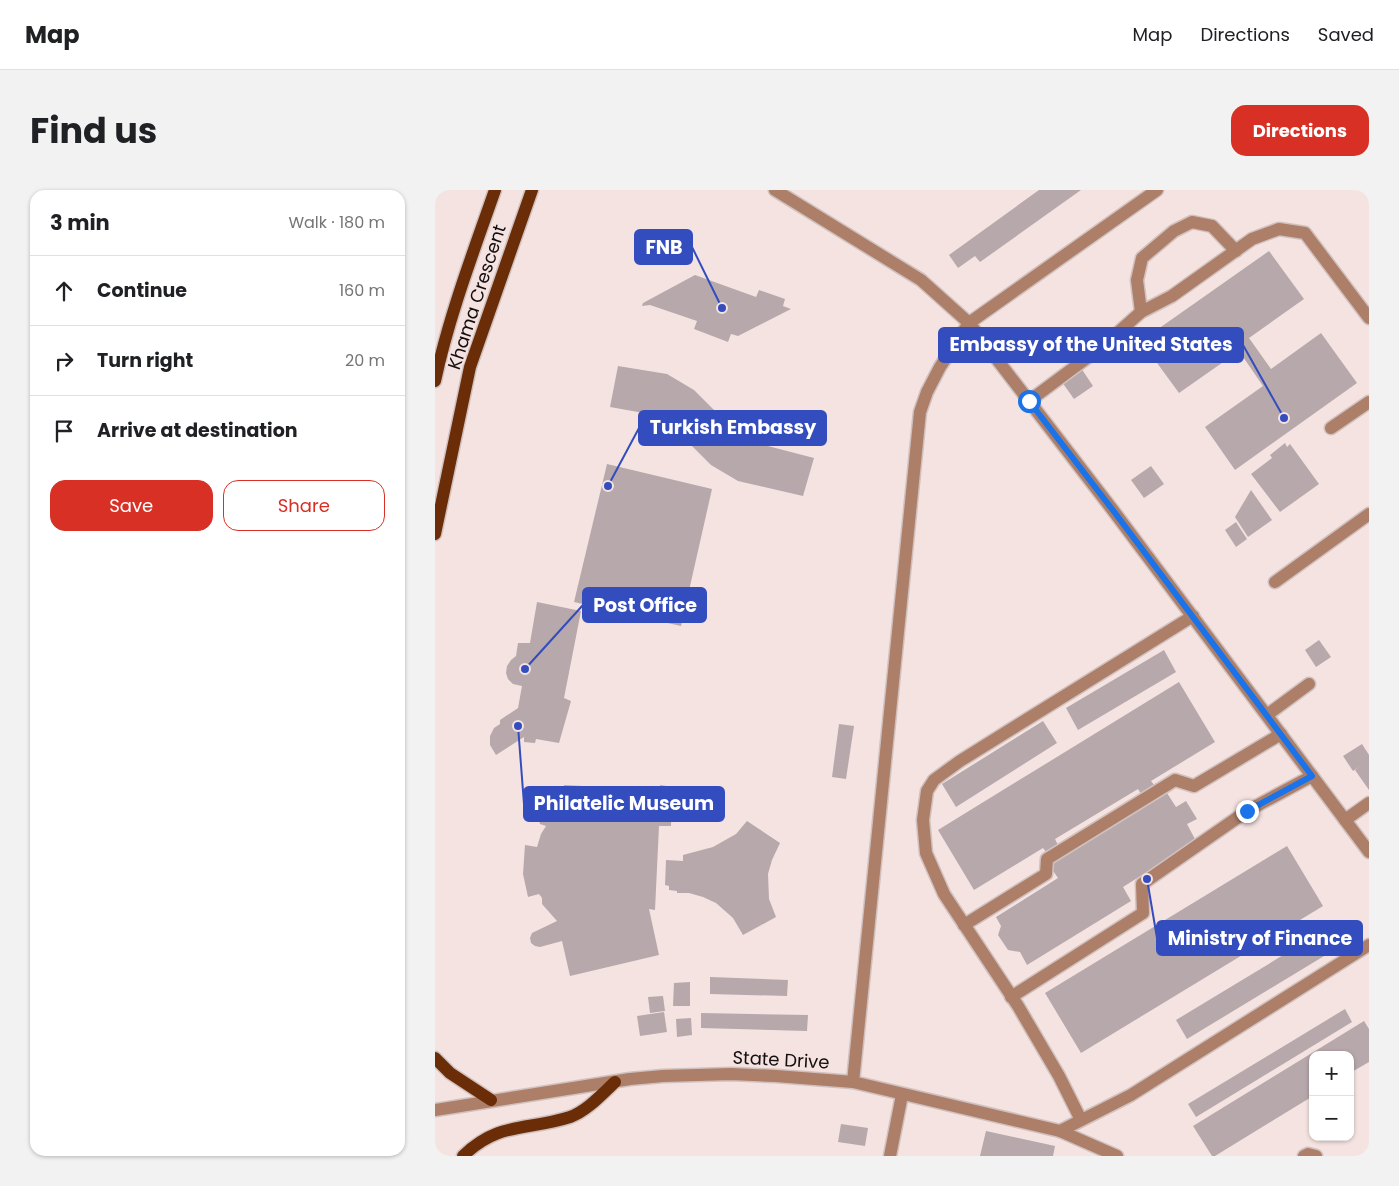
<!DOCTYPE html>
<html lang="en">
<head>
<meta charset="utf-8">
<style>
  :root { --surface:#fff; --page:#f2f2f2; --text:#202124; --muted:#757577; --line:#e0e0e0; --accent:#d93025 }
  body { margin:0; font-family:Poppins,sans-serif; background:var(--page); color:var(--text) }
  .controls { position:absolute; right:15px; bottom:15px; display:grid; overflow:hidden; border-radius:10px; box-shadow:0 1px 4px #0004 }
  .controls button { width:45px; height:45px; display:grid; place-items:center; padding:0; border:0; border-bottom:1px solid var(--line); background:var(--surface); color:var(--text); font:25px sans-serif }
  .stop { position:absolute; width:15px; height:15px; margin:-11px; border:4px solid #1a73e8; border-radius:50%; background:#fff }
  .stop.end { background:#1a73e8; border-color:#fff; box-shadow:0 1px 5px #0008 }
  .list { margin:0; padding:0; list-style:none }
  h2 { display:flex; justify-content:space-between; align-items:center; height:65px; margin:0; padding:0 20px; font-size:21px }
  h2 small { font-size:16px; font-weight:400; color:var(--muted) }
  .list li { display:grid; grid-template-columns:32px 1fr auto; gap:15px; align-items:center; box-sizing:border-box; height:70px; padding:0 20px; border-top:1px solid var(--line) }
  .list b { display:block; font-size:19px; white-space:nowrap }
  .list em { font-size:16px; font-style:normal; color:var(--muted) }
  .actions { display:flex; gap:10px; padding:15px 20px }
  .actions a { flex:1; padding:11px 0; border:1px solid var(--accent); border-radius:15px; text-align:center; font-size:18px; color:var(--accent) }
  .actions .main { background:var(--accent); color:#fff }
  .icon { flex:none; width:28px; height:28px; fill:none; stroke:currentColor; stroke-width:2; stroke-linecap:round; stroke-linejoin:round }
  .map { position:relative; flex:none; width:934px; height:966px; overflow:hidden; border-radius:15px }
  header { display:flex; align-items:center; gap:30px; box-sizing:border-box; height:70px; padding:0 25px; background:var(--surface); border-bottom:1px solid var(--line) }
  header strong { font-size:24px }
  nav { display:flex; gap:28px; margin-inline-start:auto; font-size:18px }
  .intro { display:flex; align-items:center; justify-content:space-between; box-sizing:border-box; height:120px; padding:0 30px }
  h1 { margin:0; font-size:35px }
  .button { padding:12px 22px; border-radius:15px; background:var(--accent); color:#fff; font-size:18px; font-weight:700 }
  main { display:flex; gap:30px; padding:0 30px }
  aside { flex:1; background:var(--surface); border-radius:15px; box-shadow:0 1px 4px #0004 }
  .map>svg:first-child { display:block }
  .building { fill:#b7a8ac }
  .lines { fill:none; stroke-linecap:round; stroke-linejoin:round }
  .minor-casing { stroke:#d0c1bf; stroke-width:15 }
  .major-casing { stroke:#d0c1bf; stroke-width:15 }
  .minor { stroke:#ad7f69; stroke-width:12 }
  .major { stroke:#6a2d07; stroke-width:12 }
  .route { stroke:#1a73e8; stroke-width:6 }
  .labels { text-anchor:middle; stroke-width:4.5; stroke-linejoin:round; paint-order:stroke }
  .street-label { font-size:18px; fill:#140e0e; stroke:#f4e3e1 }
  .leader { fill:none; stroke:#334cbe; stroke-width:2 }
  .callout-dot { fill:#334cbe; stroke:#f4e3e1; stroke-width:2 }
  .callout { fill:#334cbe; stroke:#334cbe; stroke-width:2 }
  .callout-label { font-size:19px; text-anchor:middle; font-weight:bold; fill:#fff }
</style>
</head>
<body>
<header>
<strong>Map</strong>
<nav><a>Map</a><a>Directions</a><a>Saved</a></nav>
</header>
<div class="intro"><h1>Find us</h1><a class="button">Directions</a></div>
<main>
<aside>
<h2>3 min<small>Walk · 180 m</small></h2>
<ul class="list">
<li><svg class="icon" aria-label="ahead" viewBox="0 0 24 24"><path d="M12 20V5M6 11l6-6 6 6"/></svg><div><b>Continue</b></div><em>160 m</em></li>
<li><svg class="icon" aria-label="right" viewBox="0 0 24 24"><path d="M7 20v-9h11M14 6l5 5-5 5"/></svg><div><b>Turn right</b></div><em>20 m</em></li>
<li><svg class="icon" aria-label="arrive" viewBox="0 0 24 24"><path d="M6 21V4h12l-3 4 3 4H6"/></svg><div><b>Arrive at destination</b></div></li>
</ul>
<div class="actions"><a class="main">Save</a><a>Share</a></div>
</aside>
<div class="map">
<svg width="934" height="966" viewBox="0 0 934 966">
  <rect width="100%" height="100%" fill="#f4e3e1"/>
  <g class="building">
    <path d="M604,0H646L545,72L540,66L523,78L514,65Z"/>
    <path d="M834,61L869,109L814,148L836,179L886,143L922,193L800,280L770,237L828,196L804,161L744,203L706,151Z"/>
    <path d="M260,85L321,107L324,100L350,109L348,116L356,119L303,146L296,144L293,152L259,139L262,131L215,115L207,116L208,113Z"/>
    <path d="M183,176L232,184L259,200L301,242L321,253L379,268L368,306L303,291L276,275L241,240L214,224L175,217Z"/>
    <path d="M646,178L658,196L639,209L627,192Z"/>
    <path d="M850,253L852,257L855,254L884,294L845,322L816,284L837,268L835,265Z"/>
    <path d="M172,274L277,299L246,436L139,412Z"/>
    <path d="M716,276L729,294L709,308L696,290Z"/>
    <path d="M816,300L837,330L813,347L800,327Z"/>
    <path d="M801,332L812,349L801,357L790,340Z"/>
    <path d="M102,412L146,421L129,508L136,511L124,553L101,549L100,553L89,552V547L61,565L55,555V546L59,538L65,534V530L83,518L87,496L78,494L73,489L71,483L72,476L76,470L81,466L83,453H95Z"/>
    <path d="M884,450L896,467L881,477L870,460Z"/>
    <path d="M729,460L741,482L643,540L631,518Z"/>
    <path d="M744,492L780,552L716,591L720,596L706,604L703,599L620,649L623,655L611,662L608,658L539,700L503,640Z"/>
    <path d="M608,531L622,553L521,617L507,594Z"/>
    <path d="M404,534L419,536L411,589L397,587Z"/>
    <path d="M927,554L934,565V600L920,580L925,576L918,581L908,566Z"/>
    <path d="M129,595L225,600V595L232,596L231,600H237L236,636H224L220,720L214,719L224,765L135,786L127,751L105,757L100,756L96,753L95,748L97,743L122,731L107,714V708L104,704L93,707L88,684L90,655L102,657L106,644L111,636L105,634L104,630L105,627H127V622H124L125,605H128Z"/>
    <path d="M732,603L741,617L751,611L762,629L752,634L761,651L688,697L696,711L592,775L585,762L573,760L563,745L566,736L561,727L623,688L614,675Z"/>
    <path d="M312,631L345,653L337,670L333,684L334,709L341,727L308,745L298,728L281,713L268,707L254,703H242V701L234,700V696L230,695L231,670L248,671V665L278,657L301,644Z"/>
    <path d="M852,656L888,716L646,863L610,803Z"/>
    <path d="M893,738L904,757L752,849L741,830Z"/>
    <path d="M275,787L353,790L352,806L275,804Z"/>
    <path d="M255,792V816H238L239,793Z"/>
    <path d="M228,806L230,821L215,823L213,807Z"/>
    <path d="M910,819L917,832L761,927L753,914Z"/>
    <path d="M229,822L232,842L205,846L202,826Z"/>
    <path d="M266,823L373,825L372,841L266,838Z"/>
    <path d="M256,828L257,845L242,847L241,829Z"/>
    <path d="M929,831L934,839V872L915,883V865H878V906L780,966H777L758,936Z"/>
    <path d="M406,934L433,938L430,956L403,952Z"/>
    <path d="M551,941L620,956L618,966H545Z"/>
  </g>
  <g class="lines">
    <g class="minor-casing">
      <g id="minor">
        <path d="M340,0L486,90L534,133L677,319L934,662"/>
        <path d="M706,122L702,90L707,68L739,41L757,32L777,36L801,61"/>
        <path d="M594,211L668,156L706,122L737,106L817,49L844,39L870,43L934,128"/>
        <path d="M896,238L934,212"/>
        <path d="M840,392L934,324"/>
        <path d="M832,525L874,494"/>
        <path d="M910,630L934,613"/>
        <path d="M529,735L611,684L612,669L740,590L759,596L846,544"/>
        <path d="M576,807L708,723L707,694L812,621L877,586"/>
        <path d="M418,892L485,222L492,202L505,177L534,133L722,0"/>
        <path d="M0,920L195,889L228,886L296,884L341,886L418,892L625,941L682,966"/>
        <path d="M646,930L624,886L583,816L509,704L491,663L488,630L492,601L499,590L525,571L758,426"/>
        <path d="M625,941L696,905L934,755"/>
        <path d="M455,966L467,905"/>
        <path d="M869,966L873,964L881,966"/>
      </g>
    </g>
    <g class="major-casing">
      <g id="major">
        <path d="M0,191C14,126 38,63 60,0"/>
        <path d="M0,344L35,177L97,0"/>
        <path d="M0,868L15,883L56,910"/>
        <path d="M28,966C64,931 92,941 135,927C152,921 167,904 180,892"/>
      </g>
    </g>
    <use href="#minor" class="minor"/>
    <use href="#major" class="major"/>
  </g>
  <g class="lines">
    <path class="route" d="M594,211L677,319L877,586L812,621"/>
  </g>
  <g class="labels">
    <g class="street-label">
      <text transform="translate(42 107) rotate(-72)" y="6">Khama Crescent</text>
      <text transform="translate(346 870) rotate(3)" y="6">State Drive</text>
    </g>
  </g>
  <path class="leader" d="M287 118L257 57M849 228L808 155M173 296L204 238M90 479L148 415M83 536L89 614M712 689L722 748"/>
  <g class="callout-dot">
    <circle cx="287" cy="118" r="5"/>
    <circle cx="849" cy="228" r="5"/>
    <circle cx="173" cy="296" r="5"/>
    <circle cx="90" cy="479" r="5"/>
    <circle cx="83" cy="536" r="5"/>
    <circle cx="712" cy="689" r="5"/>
  </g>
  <g class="callout">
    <rect x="200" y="40" width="57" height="34" rx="5"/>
    <rect x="504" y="138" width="304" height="34" rx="5"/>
    <rect x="204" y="221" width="187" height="34" rx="5"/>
    <rect x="148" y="398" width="123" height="34" rx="5"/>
    <rect x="89" y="597" width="200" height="34" rx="5"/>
    <rect x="722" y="731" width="205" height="34" rx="5"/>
  </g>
  <g class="callout-label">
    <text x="229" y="64">FNB</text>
    <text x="656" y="161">Embassy of the United States</text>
    <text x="298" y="244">Turkish Embassy</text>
    <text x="210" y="422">Post Office</text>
    <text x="189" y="620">Philatelic Museum</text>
    <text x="825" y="755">Ministry of Finance</text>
  </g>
</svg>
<div class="controls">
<button>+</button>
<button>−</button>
</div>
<div class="stop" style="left:594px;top:211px"></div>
<div class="stop end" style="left:812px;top:621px"></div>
</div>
</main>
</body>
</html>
